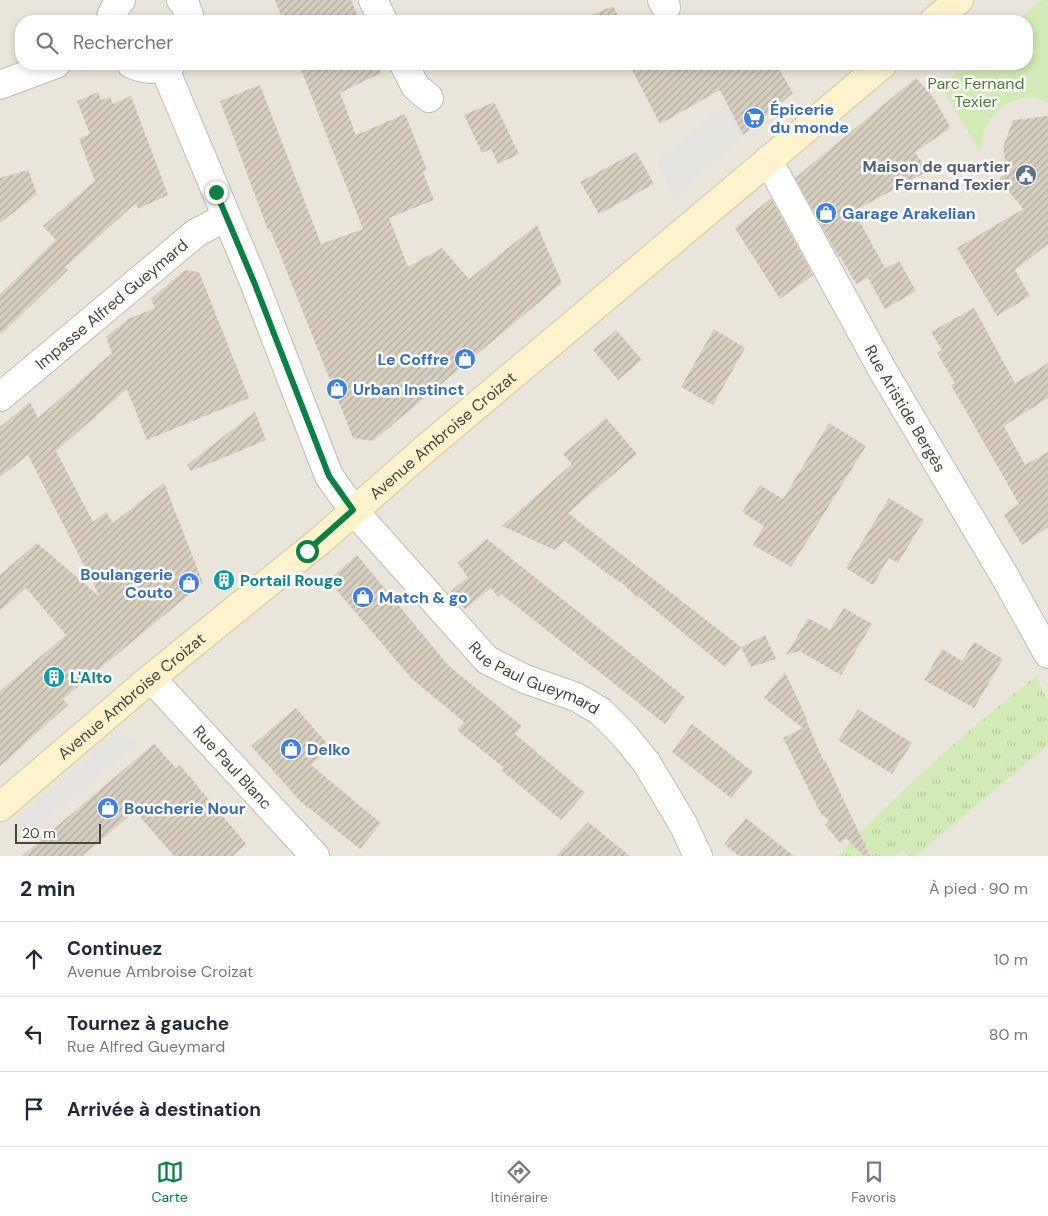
<!DOCTYPE html>
<html lang="fr">
<head>
<meta charset="utf-8">
<style>
  :root { --surface:#fff; --page:#f2f2f3; --text:#1f2937; --muted:#747a83; --line:#e0e1e3; --accent:#0b8043 }
  body { margin:0; font-family:"DM Sans",sans-serif; background:var(--page); color:var(--text) }
  .scale { position:absolute; left:15px; bottom:12px; width:86px; box-sizing:border-box; padding-left:5px; border:2px solid #4b4439; border-top:0; font-size:14px; line-height:18px; white-space:nowrap; color:#4b4439; -webkit-text-stroke:4px #fff; paint-order:stroke }
  .stop { position:absolute; width:15px; height:15px; margin:-11px; border:4px solid #0b8043; border-radius:50%; background:#fff }
  .stop.end { background:#0b8043; border-color:#fff; box-shadow:0 1px 5px #0008 }
  .list { margin:0; padding:0; list-style:none }
  h2 { display:flex; justify-content:space-between; align-items:center; height:65px; margin:0; padding:0 20px; font-size:21px }
  h2 small { font-size:16px; font-weight:400; color:var(--muted) }
  .list li { display:grid; grid-template-columns:32px 1fr auto; gap:15px; align-items:center; box-sizing:border-box; height:75px; padding:0 20px; border-top:1px solid var(--line) }
  .list b { display:block; font-size:19px; white-space:nowrap }
  .list p { margin:0; font-size:16px; white-space:nowrap; color:var(--muted) }
  .list em { font-size:16px; font-style:normal; color:var(--muted) }
  .icon { flex:none; width:28px; height:28px; fill:none; stroke:currentColor; stroke-width:2; stroke-linecap:round; stroke-linejoin:round }
  .map { position:relative; flex:none; width:1048px; height:856px; overflow:hidden }
  .search { position:absolute; background:var(--surface); box-shadow:0 2px 8px #0003; left:15px; right:15px; top:15px; height:55px; display:flex; align-items:center; gap:12px; box-sizing:border-box; padding:0 18px; border-radius:20px; color:var(--muted); font-size:19px }
  .sheet { height:290px; background:var(--surface) }
  nav { display:flex; justify-content:space-around; align-items:center; box-sizing:border-box; height:70px; border-top:1px solid var(--line); background:var(--surface); font-size:14px; color:var(--muted) }
  nav a { display:grid; justify-items:center; gap:2px }
  nav .on { color:var(--accent) }
  .map>svg:first-child { display:block }
  .residential { fill:#eae5da; fill-rule:evenodd }
  .grass { fill:url(#grass-tufts) }
  .park { fill:#d2eab5 }
  .parking { fill:#e5e3e0 }
  .building { fill:url(#building-hatch) }
  .lines { fill:none; stroke-linecap:round; stroke-linejoin:round }
  .street-casing { stroke:#c2bbae; stroke-width:30 }
  .secondary-casing { stroke:#d6c79b; stroke-width:30 }
  .street { stroke:#fff; stroke-width:28 }
  .secondary { stroke:#fff3cd; stroke-width:28 }
  .route { stroke:#0b8043; stroke-width:6 }
  .labels { text-anchor:middle; stroke-width:5; stroke-linejoin:round; paint-order:stroke }
  .park-label { font-size:16px; fill:#4a7f2a; stroke:#fff }
  .shop-label { font-size:16px; font-weight:bold; fill:#366cbe; stroke:#fff; text-anchor:start }
  .service-label { font-size:16px; font-weight:bold; fill:#4e5e75; stroke:#fff; text-anchor:end }
  .street-label { font-size:16px; fill:#4b4439; stroke:#fff }
  .culture-label { font-size:16px; font-weight:bold; fill:#0d838f; stroke:#fff; text-anchor:start }
</style>
</head>
<body>
<div class="map">
<svg width="1048" height="856" viewBox="0 0 1048 856">
  <defs>
    <pattern id="grass-tufts" width="24" height="20" patternUnits="userSpaceOnUse" patternTransform="scale(1.25)"><rect width="24" height="20" fill="#d2eab5"/><path d="M3 7l-1-3M5 7V3M7 7l1-3M15 17l-1-3M17 17v-4M19 17l1-3" fill="none" stroke="#b6ca9c"/></pattern>
    <pattern id="building-hatch" width="6" height="6" patternUnits="userSpaceOnUse" patternTransform="scale(1.25)"><rect width="6" height="6" fill="#d8cfc1"/><path d="M-1 1l2-2M0 6l6-6M5 7l2-2" fill="none" stroke="#b1aa9e"/></pattern>
  </defs>
  <rect width="100%" height="100%" fill="#f6f3ec"/>
  <path class="residential" d="M0,0H1048V856H0ZM21,21H1027V64H21Z"/>
  <path class="grass" d="M1036,676L1048,702V745L916,856H909L903,850L895,856H837C899,792 966,731 1036,676Z"/>
  <path class="park" d="M1042,0H1048V103C1044,101 1041,99 1037,98C1033,97 1029,98 1025,98C1000,101 982,122 982,147L979,150L940,86L966,64H1027V21H1016Z"/>
  <g class="parking">
    <path d="M727,104L743,135L674,198L656,162Z"/>
    <path d="M117,734L138,742L32,831L11,823Z"/>
  </g>
  <g class="building">
    <path d="M275,0H351L360,21H283Z"/>
    <path d="M613,6L621,21H578Z"/>
    <path d="M299,64H377L381,73L340,93L356,135L405,114L427,170L423,172L434,200L389,218L408,267L442,248L469,279L537,225L562,283L373,441L353,438L270,229L268,230L220,101L260,85L321,244L363,229Z"/>
    <path d="M629,64H776L793,93L743,135L720,90L660,124Z"/>
    <path d="M916,78L931,94L951,128L915,152L928,171L854,211L885,268L856,284L840,256L839,257L795,178Z"/>
    <path d="M98,92L101,100L110,97L113,104L131,96L168,195L138,209L136,203L65,267L68,270L0,335V294L56,240L43,226L95,181L79,139L90,134L77,101Z"/>
    <path d="M494,102L519,154L498,164L491,149L482,153L464,115Z"/>
    <path d="M1048,116V244L1015,270L1030,296L997,316L957,248L1023,209L999,179L1007,172L1003,147L1013,120Z"/>
    <path d="M636,152L654,184L599,214L580,182Z"/>
    <path d="M28,170L37,194L0,223V178Z"/>
    <path d="M771,198L813,275L780,299L735,228Z"/>
    <path d="M899,261L916,291L885,309L868,278Z"/>
    <path d="M185,270L199,272L249,398L147,440L127,389L56,451L93,522L106,512L113,523L164,483L203,583L63,699L68,705L0,766V691L66,635L26,588L0,611V575L37,543L100,597L28,455L0,477V427L30,402L38,418L112,353L106,337L128,319L155,308L151,299Z"/>
    <path d="M974,308L1015,383L1048,363V398L1004,426L1025,465L1048,452V527L1022,545L1004,515L1019,504L951,385L955,383L937,353L942,350L931,332Z"/>
    <path d="M714,329L745,348L713,405L681,387Z"/>
    <path d="M616,330L642,360L618,380L593,350Z"/>
    <path d="M255,412L266,440L191,471L187,465Z"/>
    <path d="M606,418L637,454L568,513L741,647L765,635L776,659L751,667L741,647L725,667L638,596L637,597L623,584L605,572L565,541L555,550L502,526L572,464L563,454Z"/>
    <path d="M829,423L866,446L791,567L753,545L764,526L742,512L760,485L783,499Z"/>
    <path d="M889,498L924,520L898,563L889,558L873,585L846,568Z"/>
    <path d="M487,539L685,697L665,724L501,594L498,597L491,588L465,609L451,591L468,577L457,563Z"/>
    <path d="M357,555L448,665L522,726L515,734L585,793L561,820L501,770L503,767L457,730L464,722L412,679L328,580Z"/>
    <path d="M844,608L872,624L841,675L801,652L803,650L786,655L808,618L830,630Z"/>
    <path d="M974,642L1003,659L974,708L924,680L942,649L962,661Z"/>
    <path d="M785,672L808,721L806,720L824,762L825,760L870,856H864L846,838L840,843L825,825L829,821L820,812L783,738L803,728L764,698Z"/>
    <path d="M296,708L331,748L311,765L381,823L360,849L300,801L251,746Z"/>
    <path d="M858,709L912,743L892,774L838,740Z"/>
    <path d="M692,724L753,772L731,798L672,752Z"/>
    <path d="M154,744L176,768L180,765L246,844L233,856H174L135,811L82,856H22Z"/>
    <path d="M746,818L794,856H739L724,844Z"/>
    <path d="M588,822L630,856H556Z"/>
  </g>
  <g class="lines">
    <g class="street-casing">
      <g id="street">
        <path d="M181,0L185,4L191,21"/>
        <path d="M373,0L383,21"/>
        <path d="M662,0L666,7"/>
        <path d="M110,21C111,13 116,6 121,0"/>
        <path d="M131,64C144,70 157,71 171,64"/>
        <path d="M404,64L415,86L429,98"/>
        <path id="s1" d="M164,67L254,282L329,476L353,510L487,660L525,679L576,697L600,711L624,735L646,762L683,824L698,856"/>
        <path d="M0,85L56,64"/>
        <path id="s2" d="M768,160L883,371L1004,575L1048,654"/>
        <path id="s3" d="M0,397L196,233L226,217"/>
        <path id="s4" d="M151,678L315,856"/>
      </g>
    </g>
    <g class="secondary-casing">
      <g id="secondary">
        <path d="M934,21L959,0"/>
        <path id="s5" d="M0,807L151,678L321,540L425,449L883,64"/>
      </g>
    </g>
    <use href="#street" class="street"/>
    <use href="#secondary" class="secondary"/>
  </g>
  <g class="lines">
    <path class="route" d="M216,192L254,282L329,476L353,510L307,551"/>
  </g>
  <defs>
    <g id="supermarket-disc" transform="scale(1.125)"><circle r="9.5" fill="#3f7fe0" stroke="#fff"/><path d="M-6-5.5h2.5l.6 2H6L4.5 2H-2.5L-4.4-4H-6ZM-1.5 3.2a1.3 1.3 0 1 0 .1 0ZM3 3.2a1.3 1.3 0 1 0 .1 0Z" fill="#fff"/></g>
    <g id="civic-disc" transform="scale(1.125)"><circle r="9.5" fill="#5c6f8a" stroke="#fff"/><path d="M-.6-6.5H3V-4.5H.6V-3L4-1V1h2V6H-6V1h2V-1L-.6-3ZM-1.2 2.5V6h2.4V2.5Z" fill="#fff"/></g>
    <g id="shop-disc" transform="scale(1.125)"><circle r="9.5" fill="#3f7fe0" stroke="#fff"/><path d="M-5-2.5h2.3a2.7 3.5 0 0 1 5.4 0H5L5.5 6h-11ZM-1.5-2.5h3a1.5 2.3 0 0 0-3 0Z" fill="#fff"/></g>
    <g id="building-disc" transform="scale(1.125)"><circle r="9.5" fill="#0f9aa8" stroke="#fff"/><path d="M-4-6H4V6H1V3H-1V6H-4ZM-2.5-4.3h1.7v1.8h-1.7ZM.8-4.3h1.7v1.8H.8ZM-2.5-1h1.7V.8h-1.7ZM.8-1h1.7V.8H.8Z" fill="#fff"/></g>
  </defs>
  <g fill-rule="evenodd">
    <use href="#supermarket-disc" x="754" y="118"/>
    <use href="#civic-disc" x="1026" y="175"/>
    <use href="#shop-disc" x="826" y="213"/>
    <use href="#shop-disc" x="465" y="359"/>
    <use href="#shop-disc" x="337" y="389"/>
    <use href="#building-disc" x="224" y="580"/>
    <use href="#shop-disc" x="189" y="583"/>
    <use href="#shop-disc" x="363" y="597"/>
    <use href="#building-disc" x="54" y="677"/>
    <use href="#shop-disc" x="291" y="749"/>
    <use href="#shop-disc" x="108" y="808"/>
  </g>
  <g class="labels">
    <g class="park-label">
      <text x="976" y="89">Parc Fernand<tspan x="976" dy="18">Texier</tspan></text>
    </g>
    <g class="shop-label">
      <text x="770" y="115">Épicerie<tspan x="770" dy="18">du monde</tspan></text>
      <text x="842" y="219">Garage Arakelian</text>
      <text x="449" y="365" text-anchor="end">Le Coffre</text>
      <text x="353" y="395">Urban Instinct</text>
      <text x="173" y="580" text-anchor="end">Boulangerie<tspan x="173" dy="18">Couto</tspan></text>
      <text x="379" y="603">Match &amp; go</text>
      <text x="307" y="755">Delko</text>
      <text x="124" y="814">Boucherie Nour</text>
    </g>
    <g class="service-label">
      <text x="1010" y="172">Maison de quartier<tspan x="1010" dy="18">Fernand Texier</tspan></text>
    </g>
    <g class="street-label">
      <text dy="6" stroke="none"><textPath href="#s3" startOffset="145">Impasse Alfred Gueymard</textPath></text>
      <text dy="6" stroke="none"><textPath href="#s2" startOffset="284">Rue Aristide Bergès</textPath></text>
      <text dy="6" stroke="none"><textPath href="#s5" startOffset="578">Avenue Ambroise Croizat</textPath></text>
      <text dy="6" stroke="none"><textPath href="#s1" startOffset="734">Rue Paul Gueymard</textPath></text>
      <text dy="6" stroke="none"><textPath href="#s5" startOffset="172">Avenue Ambroise Croizat</textPath></text>
      <text dy="6" stroke="none"><textPath href="#s4" startOffset="121">Rue Paul Blanc</textPath></text>
    </g>
    <g class="culture-label">
      <text x="240" y="586">Portail Rouge</text>
      <text x="70" y="683">L'Alto</text>
    </g>
  </g>
</svg>
<div class="scale">20 m</div>
<div class="stop" style="left:307px;top:551px"></div>
<div class="stop end" style="left:216px;top:192px"></div>
<div class="search"><svg class="icon" aria-label="search" viewBox="0 0 24 24"><circle cx="10" cy="10" r="6"/><path d="M15 15l6 6"/></svg>Rechercher</div>
</div>
<section class="sheet">
<h2>2 min<small>À pied · 90 m</small></h2>
<ul class="list">
<li><svg class="icon" aria-label="ahead" viewBox="0 0 24 24"><path d="M12 20V5M6 11l6-6 6 6"/></svg><div><b>Continuez</b><p>Avenue Ambroise Croizat</p></div><em>10 m</em></li>
<li><svg class="icon" aria-label="left" viewBox="0 0 24 24"><path d="M17 20v-9H6M10 6l-5 5 5 5"/></svg><div><b>Tournez à gauche</b><p>Rue Alfred Gueymard</p></div><em>80 m</em></li>
<li><svg class="icon" aria-label="arrive" viewBox="0 0 24 24"><path d="M6 21V4h12l-3 4 3 4H6"/></svg><div><b>Arrivée à destination</b></div></li>
</ul>
</section>
<nav>
<a class="on"><svg class="icon" aria-label="map" viewBox="0 0 24 24"><path d="M3 6l6-2 6 2 6-2v14l-6 2-6-2-6 2zM9 4v14M15 6v14"/></svg>Carte</a>
<a><svg class="icon" aria-label="directions" viewBox="0 0 24 24"><path d="M12 3l9 9-9 9-9-9zM9 14v-3h6M13 9l2 2-2 2"/></svg>Itinéraire</a>
<a><svg class="icon" aria-label="saved" viewBox="0 0 24 24"><path d="M7 4h10v16l-5-4-5 4z"/></svg>Favoris</a>
</nav>
</body>
</html>
